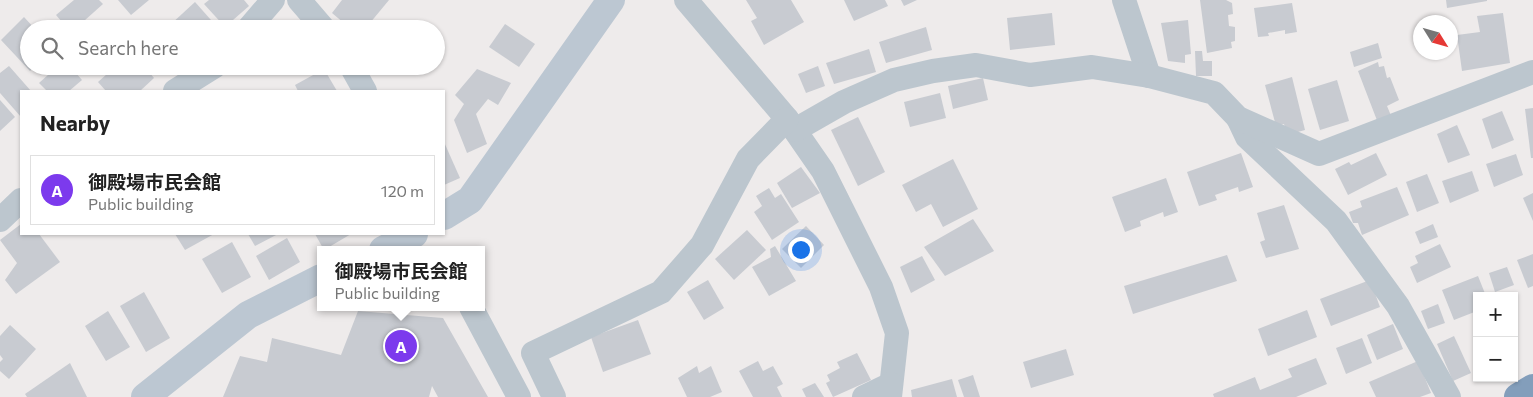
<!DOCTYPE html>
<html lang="en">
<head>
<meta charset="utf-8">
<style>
  :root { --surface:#fff; --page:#f2f2f2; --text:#222; --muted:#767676; --line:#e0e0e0; --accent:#7c3aed }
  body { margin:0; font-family:Commissioner,"Noto Sans JP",sans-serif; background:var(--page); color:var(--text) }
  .controls { position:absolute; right:15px; bottom:15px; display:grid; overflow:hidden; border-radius:0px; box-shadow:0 1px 4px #0004 }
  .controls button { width:45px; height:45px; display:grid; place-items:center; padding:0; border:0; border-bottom:1px solid var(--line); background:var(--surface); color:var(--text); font:25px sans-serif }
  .compass { position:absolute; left:1413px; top:15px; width:45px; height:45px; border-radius:50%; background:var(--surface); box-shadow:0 1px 4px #0004; rotate:127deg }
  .you { position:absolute; left:800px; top:249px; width:18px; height:18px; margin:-12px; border:4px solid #fff; border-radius:50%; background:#1a73e8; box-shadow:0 0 0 8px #1a73e833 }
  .badge { display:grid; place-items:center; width:32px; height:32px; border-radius:50%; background:var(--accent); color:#fff; font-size:16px; font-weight:700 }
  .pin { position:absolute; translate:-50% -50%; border:2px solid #fff; box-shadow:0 1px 5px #0006 }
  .popup { position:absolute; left:317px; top:246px; width:168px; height:65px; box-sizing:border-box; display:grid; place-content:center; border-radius:0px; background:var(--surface); filter:drop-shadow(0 1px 4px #0005); font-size:16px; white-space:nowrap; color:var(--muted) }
  .popup b { font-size:19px; color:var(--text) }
  .popup::after { content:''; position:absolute; left:50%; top:100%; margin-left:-10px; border:10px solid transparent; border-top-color:var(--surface) }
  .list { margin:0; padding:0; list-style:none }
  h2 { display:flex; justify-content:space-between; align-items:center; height:65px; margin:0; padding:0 20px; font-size:21px }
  h2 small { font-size:16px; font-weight:400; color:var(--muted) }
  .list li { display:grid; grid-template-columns:32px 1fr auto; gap:15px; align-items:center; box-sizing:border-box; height:70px; margin:0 10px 10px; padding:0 10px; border:1px solid var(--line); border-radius:0px }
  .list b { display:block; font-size:19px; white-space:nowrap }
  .list p { margin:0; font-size:16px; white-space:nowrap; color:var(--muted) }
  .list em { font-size:16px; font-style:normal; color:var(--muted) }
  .icon { flex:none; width:28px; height:28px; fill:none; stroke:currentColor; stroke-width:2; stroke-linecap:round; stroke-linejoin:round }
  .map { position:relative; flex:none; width:1533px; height:397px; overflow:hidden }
  .search { position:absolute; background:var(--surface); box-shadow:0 1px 4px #0004; left:20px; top:20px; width:425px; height:55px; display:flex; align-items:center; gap:12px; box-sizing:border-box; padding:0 18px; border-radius:28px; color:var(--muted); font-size:19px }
  .panel { position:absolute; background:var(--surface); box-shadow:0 1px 4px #0004; left:20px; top:90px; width:425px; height:145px; border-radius:0px }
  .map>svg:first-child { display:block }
  .building { fill:#c8cbd1 }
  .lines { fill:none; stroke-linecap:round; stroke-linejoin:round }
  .street { stroke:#bcc6ce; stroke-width:24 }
  .secondary { stroke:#bcc7d2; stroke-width:28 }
  .highway { stroke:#839ebb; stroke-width:28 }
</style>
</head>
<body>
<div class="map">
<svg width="1533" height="397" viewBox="0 0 1533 397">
  <rect width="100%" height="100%" fill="#eeebeb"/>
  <g class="building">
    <path d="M74,0H99L103,4L75,29H68L56,15Z"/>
    <path d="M118,0H149L131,15Z"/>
    <path d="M209,0H244L249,6L225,27L204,4Z"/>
    <path d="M342,0H389L365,29H351L332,13Z"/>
    <path d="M746,0H791L804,22L764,45L751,21L757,18Z"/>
    <path d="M844,0H885L888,6L854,21Z"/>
    <path d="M901,0H917L904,6Z"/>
    <path d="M1200,0H1226L1232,3L1233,14L1228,15L1229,26L1235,27V41L1231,42L1232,48L1207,53Z"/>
    <path d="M1446,0H1487V1L1447,8Z"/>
    <path d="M195,2L219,29H173L170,25Z"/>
    <path d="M1292,3L1297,32L1285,34V30L1268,33L1269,36L1258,37L1254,8Z"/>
    <path d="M1052,13L1055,45L1010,50L1007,18Z"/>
    <path d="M1503,13L1510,63L1462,71L1457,35L1480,32L1477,16Z"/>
    <path d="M24,17L35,29H29V66H35L30,71L1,40Z"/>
    <path d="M1188,20L1191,54L1185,55V63L1168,61L1161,23Z"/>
    <path d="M505,24L535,44L519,67L489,47Z"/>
    <path d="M926,27L932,50L886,63L879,42Z"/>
    <path d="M1378,43L1382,58L1354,67L1350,52Z"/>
    <path d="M869,49L876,72L834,84L826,63Z"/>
    <path d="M1195,51H1202L1203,61H1212V76H1196Z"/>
    <path d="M1378,62L1379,67L1384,66L1387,78L1390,77L1399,100L1387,106L1392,118L1378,123L1358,71Z"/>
    <path d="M9,66L31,91H21V117L0,93V73Z"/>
    <path d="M58,66H70L82,80L69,91H47L39,83Z"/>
    <path d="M116,66H144L154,78L140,91H106L98,82Z"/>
    <path d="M818,66L825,86L806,93L798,74Z"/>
    <path d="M324,69L337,91H298L295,85Z"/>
    <path d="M477,69L511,83L498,105L488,99L476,114L487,144L467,153L454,120L464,104L455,95Z"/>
    <path d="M1292,77L1305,130L1287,135L1284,124L1276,126L1265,85Z"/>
    <path d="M983,78L988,100L953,109L948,86Z"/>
    <path d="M1337,80L1349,121L1320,130L1308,89Z"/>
    <path d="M940,93L946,118L910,127L904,102Z"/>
    <path d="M0,100L15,117L0,131Z"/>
    <path d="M1533,108V158H1531L1525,109Z"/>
    <path d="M1502,111L1514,140L1492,149L1482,119Z"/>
    <path d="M858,117L885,172L858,186L831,130Z"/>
    <path d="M1457,125L1470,155L1448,163L1437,134Z"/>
    <path d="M444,142L460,178L444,185Z"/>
    <path d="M1241,153L1253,187L1239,192L1238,187L1215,195L1217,200L1199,206L1187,172Z"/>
    <path d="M1376,153L1387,175L1348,195L1335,169L1349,162L1351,165Z"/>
    <path d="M1516,154L1523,175L1494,187L1486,164Z"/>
    <path d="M953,159L978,209L943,227L931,204L916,212L902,185Z"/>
    <path d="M801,167L820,193L792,208L777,183Z"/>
    <path d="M1472,171L1479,191L1450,203L1442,181Z"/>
    <path d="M1427,174L1439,203L1417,212L1406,182Z"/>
    <path d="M1166,178L1178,212L1164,217L1163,212L1140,221L1141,226L1125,232L1112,197Z"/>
    <path d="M1397,187L1409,215L1362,235L1358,223H1353L1349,212L1362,207L1360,201Z"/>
    <path d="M769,188L775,198L781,194L799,222L772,240L754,212L762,206L756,196Z"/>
    <path d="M1533,193V221L1523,198Z"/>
    <path d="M1284,205L1299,249L1266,258L1260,242L1265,240L1257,213Z"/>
    <path d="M973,219L994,251L945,276L924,247Z"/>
    <path d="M21,224V234H39L60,262L16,294L5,280L17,263L0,240Z"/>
    <path d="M1433,224L1438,237L1420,244L1415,232Z"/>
    <path d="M806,226L824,245L801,268L782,249Z"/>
    <path d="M747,230L766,250L734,280L715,259Z"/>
    <path d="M175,234H214L185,250Z"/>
    <path d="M248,234H278L255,246Z"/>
    <path d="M315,234H351L324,250Z"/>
    <path d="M287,238L300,262L269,280L256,256Z"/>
    <path d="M232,242L251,277L222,293L202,259Z"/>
    <path d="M1440,244L1451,267L1417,283L1410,267L1418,263L1415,256Z"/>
    <path d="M775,246L796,281L769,296L752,267L771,257L770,249Z"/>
    <path d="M1533,254V286L1528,288L1517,260Z"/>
    <path d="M1227,255L1237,281L1133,314L1124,286Z"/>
    <path d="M922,256L935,280L911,293L900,267Z"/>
    <path d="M1507,267L1514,285L1495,292L1489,273Z"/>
    <path d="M1478,276L1486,296H1477V311L1454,320L1442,290Z"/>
    <path d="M708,280L724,308L704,320L687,292Z"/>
    <path d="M1370,280L1380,307L1331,326L1320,299Z"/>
    <path d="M144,292L170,338L146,352L120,306Z"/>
    <path d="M1438,304L1445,323L1428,329L1421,311Z"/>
    <path d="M1307,310L1317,337L1268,356L1258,329Z"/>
    <path d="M108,311L130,347L106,361L85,326Z"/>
    <path d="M358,311L443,318L488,397H438L432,386L429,397H223L240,356L267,362L272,338L341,355Z"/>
    <path d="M638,320L651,354L603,372L591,337Z"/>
    <path d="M1393,324L1403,349L1377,360L1367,335Z"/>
    <path d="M10,325L36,349L9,379L0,371V362L3,359L0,355V336Z"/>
    <path d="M1454,336L1471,373L1453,381L1437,344Z"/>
    <path d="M1362,338L1372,363L1346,374L1336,348Z"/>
    <path d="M1066,349L1074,375L1031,388L1023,362Z"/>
    <path d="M857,353L871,380L833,397L826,383L830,381L827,375L840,368L837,362Z"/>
    <path d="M1316,358L1327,384L1296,397H1214L1213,394L1255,377L1260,390L1292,377L1288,369Z"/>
    <path d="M758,361L763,371L773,366L783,384L777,387L782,397H753L739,371Z"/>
    <path d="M1418,361L1431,393L1420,397H1376L1369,382Z"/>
    <path d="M70,363L87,397H27L25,394Z"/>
    <path d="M697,366L699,373L711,366L722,392L710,397H687L678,378Z"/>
    <path d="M973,375L980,397H964L958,380Z"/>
    <path d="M952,379L957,397H912L911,390Z"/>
    <path d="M815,383L824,397H806L802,389Z"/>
  </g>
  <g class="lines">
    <g class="street">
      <path d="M299,0L324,29"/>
      <path d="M686,0L787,119L823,171L881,287L897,333L890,397"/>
      <path d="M1124,0L1149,76"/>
      <path d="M248,29L273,0"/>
      <path d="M351,66L365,91"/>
      <path d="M175,91L215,66"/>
      <path d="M1238,118L1247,137L1336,221L1398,306L1449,397"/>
      <path d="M795,130L844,102L894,80L933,71L976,65L1030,75L1092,67L1149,76L1214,93L1238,118L1319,154L1533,72"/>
      <path d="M0,220L21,200"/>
      <path d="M471,307L519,397"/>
      <path d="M554,397L533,353L661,292L702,245L748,159L787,119"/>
      <path d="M864,397L891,384"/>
    </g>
    <g class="secondary">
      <path d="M444,216L470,200L611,0"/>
      <path d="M383,250L414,234"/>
      <path d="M145,397L248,315L321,278"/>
    </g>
    <path class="highway" d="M1518,397L1533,388"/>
  </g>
</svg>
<div class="controls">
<button>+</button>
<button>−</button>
</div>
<svg class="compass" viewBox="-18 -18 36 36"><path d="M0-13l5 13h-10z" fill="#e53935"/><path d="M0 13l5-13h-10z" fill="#767676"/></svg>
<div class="you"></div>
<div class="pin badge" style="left:401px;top:346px">A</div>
<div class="popup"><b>御殿場市民会館</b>Public building</div>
<div class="search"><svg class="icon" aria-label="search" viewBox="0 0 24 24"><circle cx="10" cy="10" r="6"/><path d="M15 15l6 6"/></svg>Search here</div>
<section class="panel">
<h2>Nearby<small></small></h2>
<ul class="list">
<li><span class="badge">A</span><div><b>御殿場市民会館</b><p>Public building</p></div><em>120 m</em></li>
</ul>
</section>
</div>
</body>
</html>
